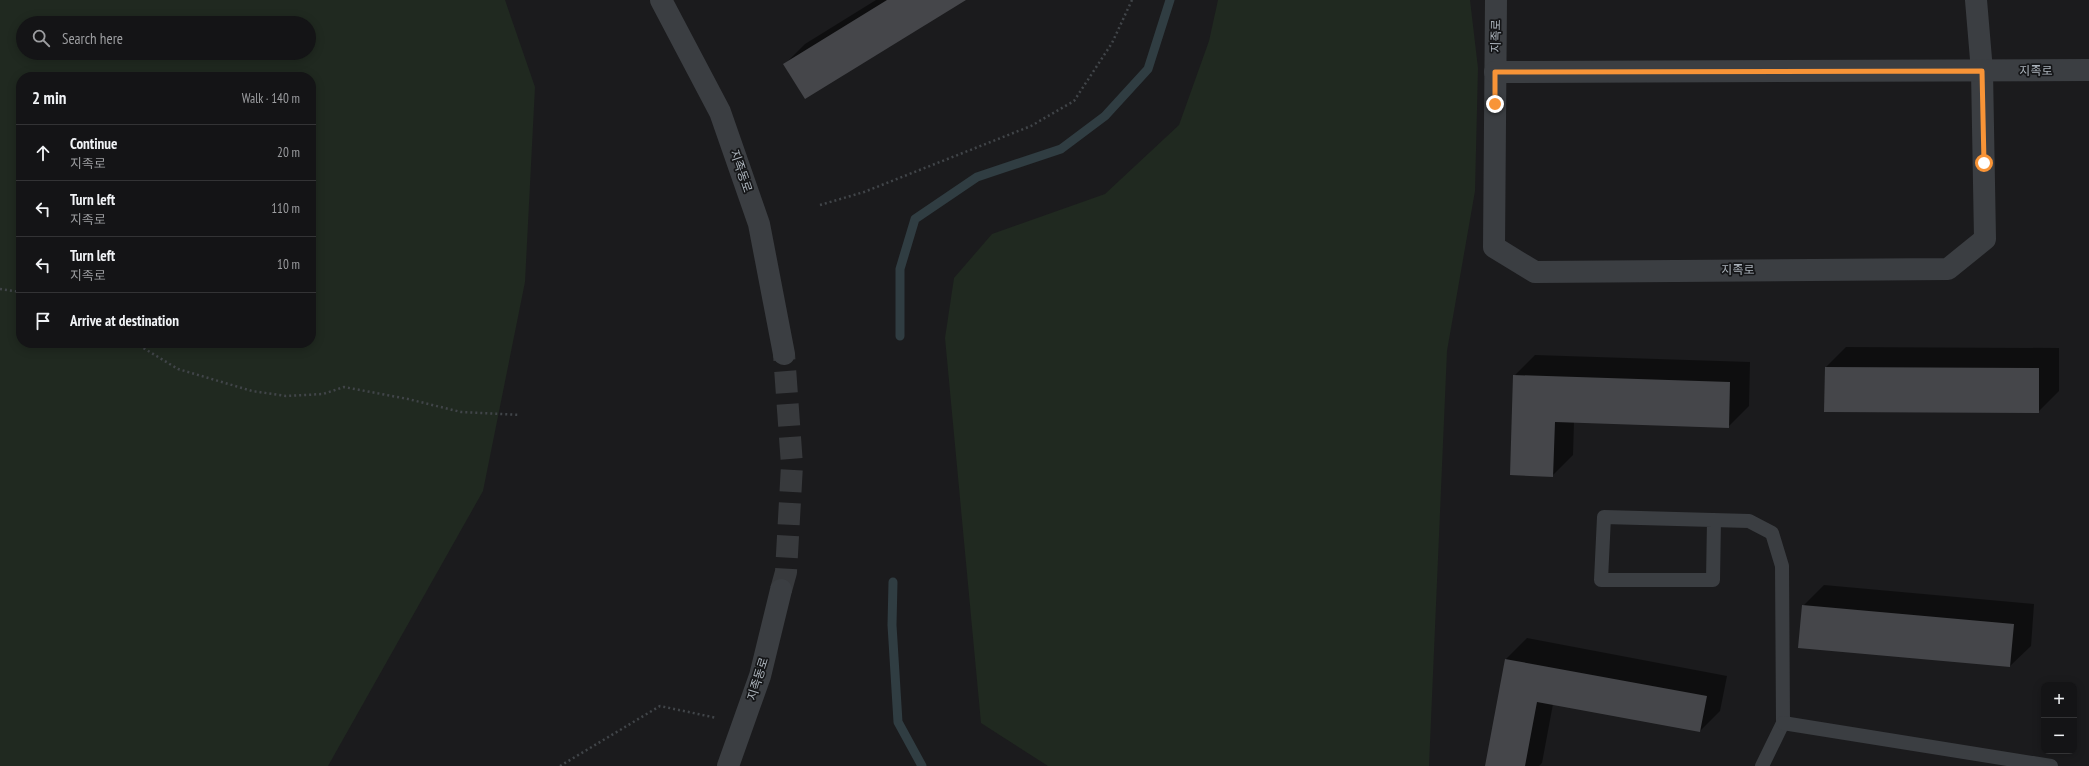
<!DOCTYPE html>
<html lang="en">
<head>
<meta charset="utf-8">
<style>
  :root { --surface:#141416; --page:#1d1d1f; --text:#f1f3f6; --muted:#9d9ea1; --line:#333335 }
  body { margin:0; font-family:"PT Sans Narrow","Noto Sans KR",sans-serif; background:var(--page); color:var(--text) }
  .controls { position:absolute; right:12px; bottom:12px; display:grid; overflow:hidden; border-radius:8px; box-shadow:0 2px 10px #0003 }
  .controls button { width:36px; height:36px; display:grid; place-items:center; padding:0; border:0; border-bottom:1px solid var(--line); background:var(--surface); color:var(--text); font:20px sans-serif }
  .stop { position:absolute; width:12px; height:12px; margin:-9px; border:3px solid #f89437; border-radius:50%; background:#fff }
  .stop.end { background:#f89437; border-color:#fff; box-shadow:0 1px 4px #0008 }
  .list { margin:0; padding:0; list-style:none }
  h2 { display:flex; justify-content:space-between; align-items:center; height:52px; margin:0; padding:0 16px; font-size:17px }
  h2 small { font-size:13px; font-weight:400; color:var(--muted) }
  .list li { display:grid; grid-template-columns:26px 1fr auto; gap:12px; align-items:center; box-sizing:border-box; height:56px; padding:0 16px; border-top:1px solid var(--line) }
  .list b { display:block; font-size:15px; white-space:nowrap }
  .list p { margin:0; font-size:13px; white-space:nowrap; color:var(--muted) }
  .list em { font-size:13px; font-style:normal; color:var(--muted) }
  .icon { flex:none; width:22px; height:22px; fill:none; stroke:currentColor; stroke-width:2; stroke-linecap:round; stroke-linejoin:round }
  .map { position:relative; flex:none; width:2089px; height:766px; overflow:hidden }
  .search { position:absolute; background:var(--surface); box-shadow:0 2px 10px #0003; left:16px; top:16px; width:300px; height:44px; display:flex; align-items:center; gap:10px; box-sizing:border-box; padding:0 14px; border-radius:22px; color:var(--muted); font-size:15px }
  .panel { position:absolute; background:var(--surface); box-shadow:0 2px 10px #0003; left:16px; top:72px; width:300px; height:276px; border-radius:16px }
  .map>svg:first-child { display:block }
  .green { fill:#202920; fill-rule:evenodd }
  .shadow { fill:#0007 }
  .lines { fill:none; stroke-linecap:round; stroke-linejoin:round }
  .stream { stroke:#303d42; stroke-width:9 }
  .building { fill:#45464a }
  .minor-tunnel { stroke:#383a3d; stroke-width:22; stroke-dasharray:22 11; stroke-linecap:butt }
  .path { stroke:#414549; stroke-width:2.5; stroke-dasharray:2 3; stroke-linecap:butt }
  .service { stroke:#3b3e42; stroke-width:14 }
  .minor { stroke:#3b3e42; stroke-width:22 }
  .route { stroke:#f89437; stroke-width:5 }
  .labels { text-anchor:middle; stroke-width:3.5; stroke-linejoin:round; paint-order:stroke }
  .street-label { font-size:12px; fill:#adb5bd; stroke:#151618 }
</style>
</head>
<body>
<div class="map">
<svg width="2089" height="766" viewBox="0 0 2089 766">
  <rect width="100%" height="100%" fill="#1b1b1d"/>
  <g class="green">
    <path d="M0,0H505L535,87L525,282L483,491L328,766H0ZM23,23H309V53H23ZM21,77H311V343H21Z"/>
    <path d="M1218,0H1470L1478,68L1475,191L1447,351L1429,766H1048L981,723L945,338L954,278L992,234L1105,194L1179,125L1209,41Z"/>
  </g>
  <g class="shadow">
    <path d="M876,0H964L785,64L805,44Z"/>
    <path d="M1846,347L2059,348V391L2038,412L1826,367Z"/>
    <path d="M1535,355L1750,362L1749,406L1728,427L1574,422L1573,455L1552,476L1514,376Z"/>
    <path d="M1824,585L2034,604L2031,646L2010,666L1803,606Z"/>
    <path d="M1527,638L1727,676L1720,711L1700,731L1553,704L1542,763L1539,766H1486L1506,659Z"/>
  </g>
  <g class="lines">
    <g class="stream">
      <path d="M900,336V269L915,219L977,177L1061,149L1105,116L1148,69L1170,0"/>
      <path d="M893,582L892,625L898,722L922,766"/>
    </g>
  </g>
  <g class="building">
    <path d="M887,0H966L805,99L783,64Z"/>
    <path d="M1825,367L2039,368V413L1824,412Z"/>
    <path d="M1513,375L1730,382L1729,428L1555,422L1553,477L1510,475Z"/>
    <path d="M1802,605L2014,624L2010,667L1798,648Z"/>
    <path d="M1505,659L1707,696L1700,732L1537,702L1525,766H1485Z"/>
  </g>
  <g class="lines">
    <path class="minor-tunnel" d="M781,590L786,572L792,465L784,354"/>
    <g class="path">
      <path d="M820,205L864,192L1031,126L1074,101L1112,43L1132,0"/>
      <path d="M0,289L21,292"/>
      <path d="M135,343L178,369L252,391L286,396L323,394L344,387L408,399L461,412L520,415"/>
      <path d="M560,766L660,706L717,718"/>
    </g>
    <g class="service">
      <path d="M1714,520L1713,580H1601L1604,517L1749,521L1772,533L1782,566L1783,723L1762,766"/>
      <path d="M1783,723L2051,766"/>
    </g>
    <g class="minor">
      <path d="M661,0L720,112L759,224L784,354"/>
      <path d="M1496,0L1494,247L1535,272L1948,269L1985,239L1982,71L1976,0"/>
      <path d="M1495,72L2089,70"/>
      <path d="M728,766L760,676L781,590"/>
    </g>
  </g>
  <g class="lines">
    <path class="route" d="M1495,104V72L1982,71L1984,163"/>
  </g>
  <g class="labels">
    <g class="street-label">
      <text transform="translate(1496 36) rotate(-89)" y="4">지족로</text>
      <text x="2036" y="75">지족로</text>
      <text transform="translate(741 171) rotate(71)" y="4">지족동로</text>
      <text x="1738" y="274">지족로</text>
      <text transform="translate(758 679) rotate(-73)" y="4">지족동로</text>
    </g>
  </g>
</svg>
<div class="controls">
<button>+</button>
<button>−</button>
</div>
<div class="stop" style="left:1984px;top:163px"></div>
<div class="stop end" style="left:1495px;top:104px"></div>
<div class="search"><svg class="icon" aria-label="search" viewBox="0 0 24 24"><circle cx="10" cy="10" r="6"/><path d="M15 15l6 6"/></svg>Search here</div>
<section class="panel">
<h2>2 min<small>Walk · 140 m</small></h2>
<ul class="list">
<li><svg class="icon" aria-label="ahead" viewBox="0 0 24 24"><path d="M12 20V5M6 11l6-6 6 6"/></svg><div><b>Continue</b><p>지족로</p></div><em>20 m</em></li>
<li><svg class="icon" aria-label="left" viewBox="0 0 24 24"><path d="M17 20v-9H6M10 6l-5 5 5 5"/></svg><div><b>Turn left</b><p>지족로</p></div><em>110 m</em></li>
<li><svg class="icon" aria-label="left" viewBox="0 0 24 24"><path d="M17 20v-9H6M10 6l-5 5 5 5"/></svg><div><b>Turn left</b><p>지족로</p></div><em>10 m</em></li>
<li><svg class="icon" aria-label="arrive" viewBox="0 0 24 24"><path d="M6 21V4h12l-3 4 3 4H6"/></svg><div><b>Arrive at destination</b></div></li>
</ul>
</section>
</div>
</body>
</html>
